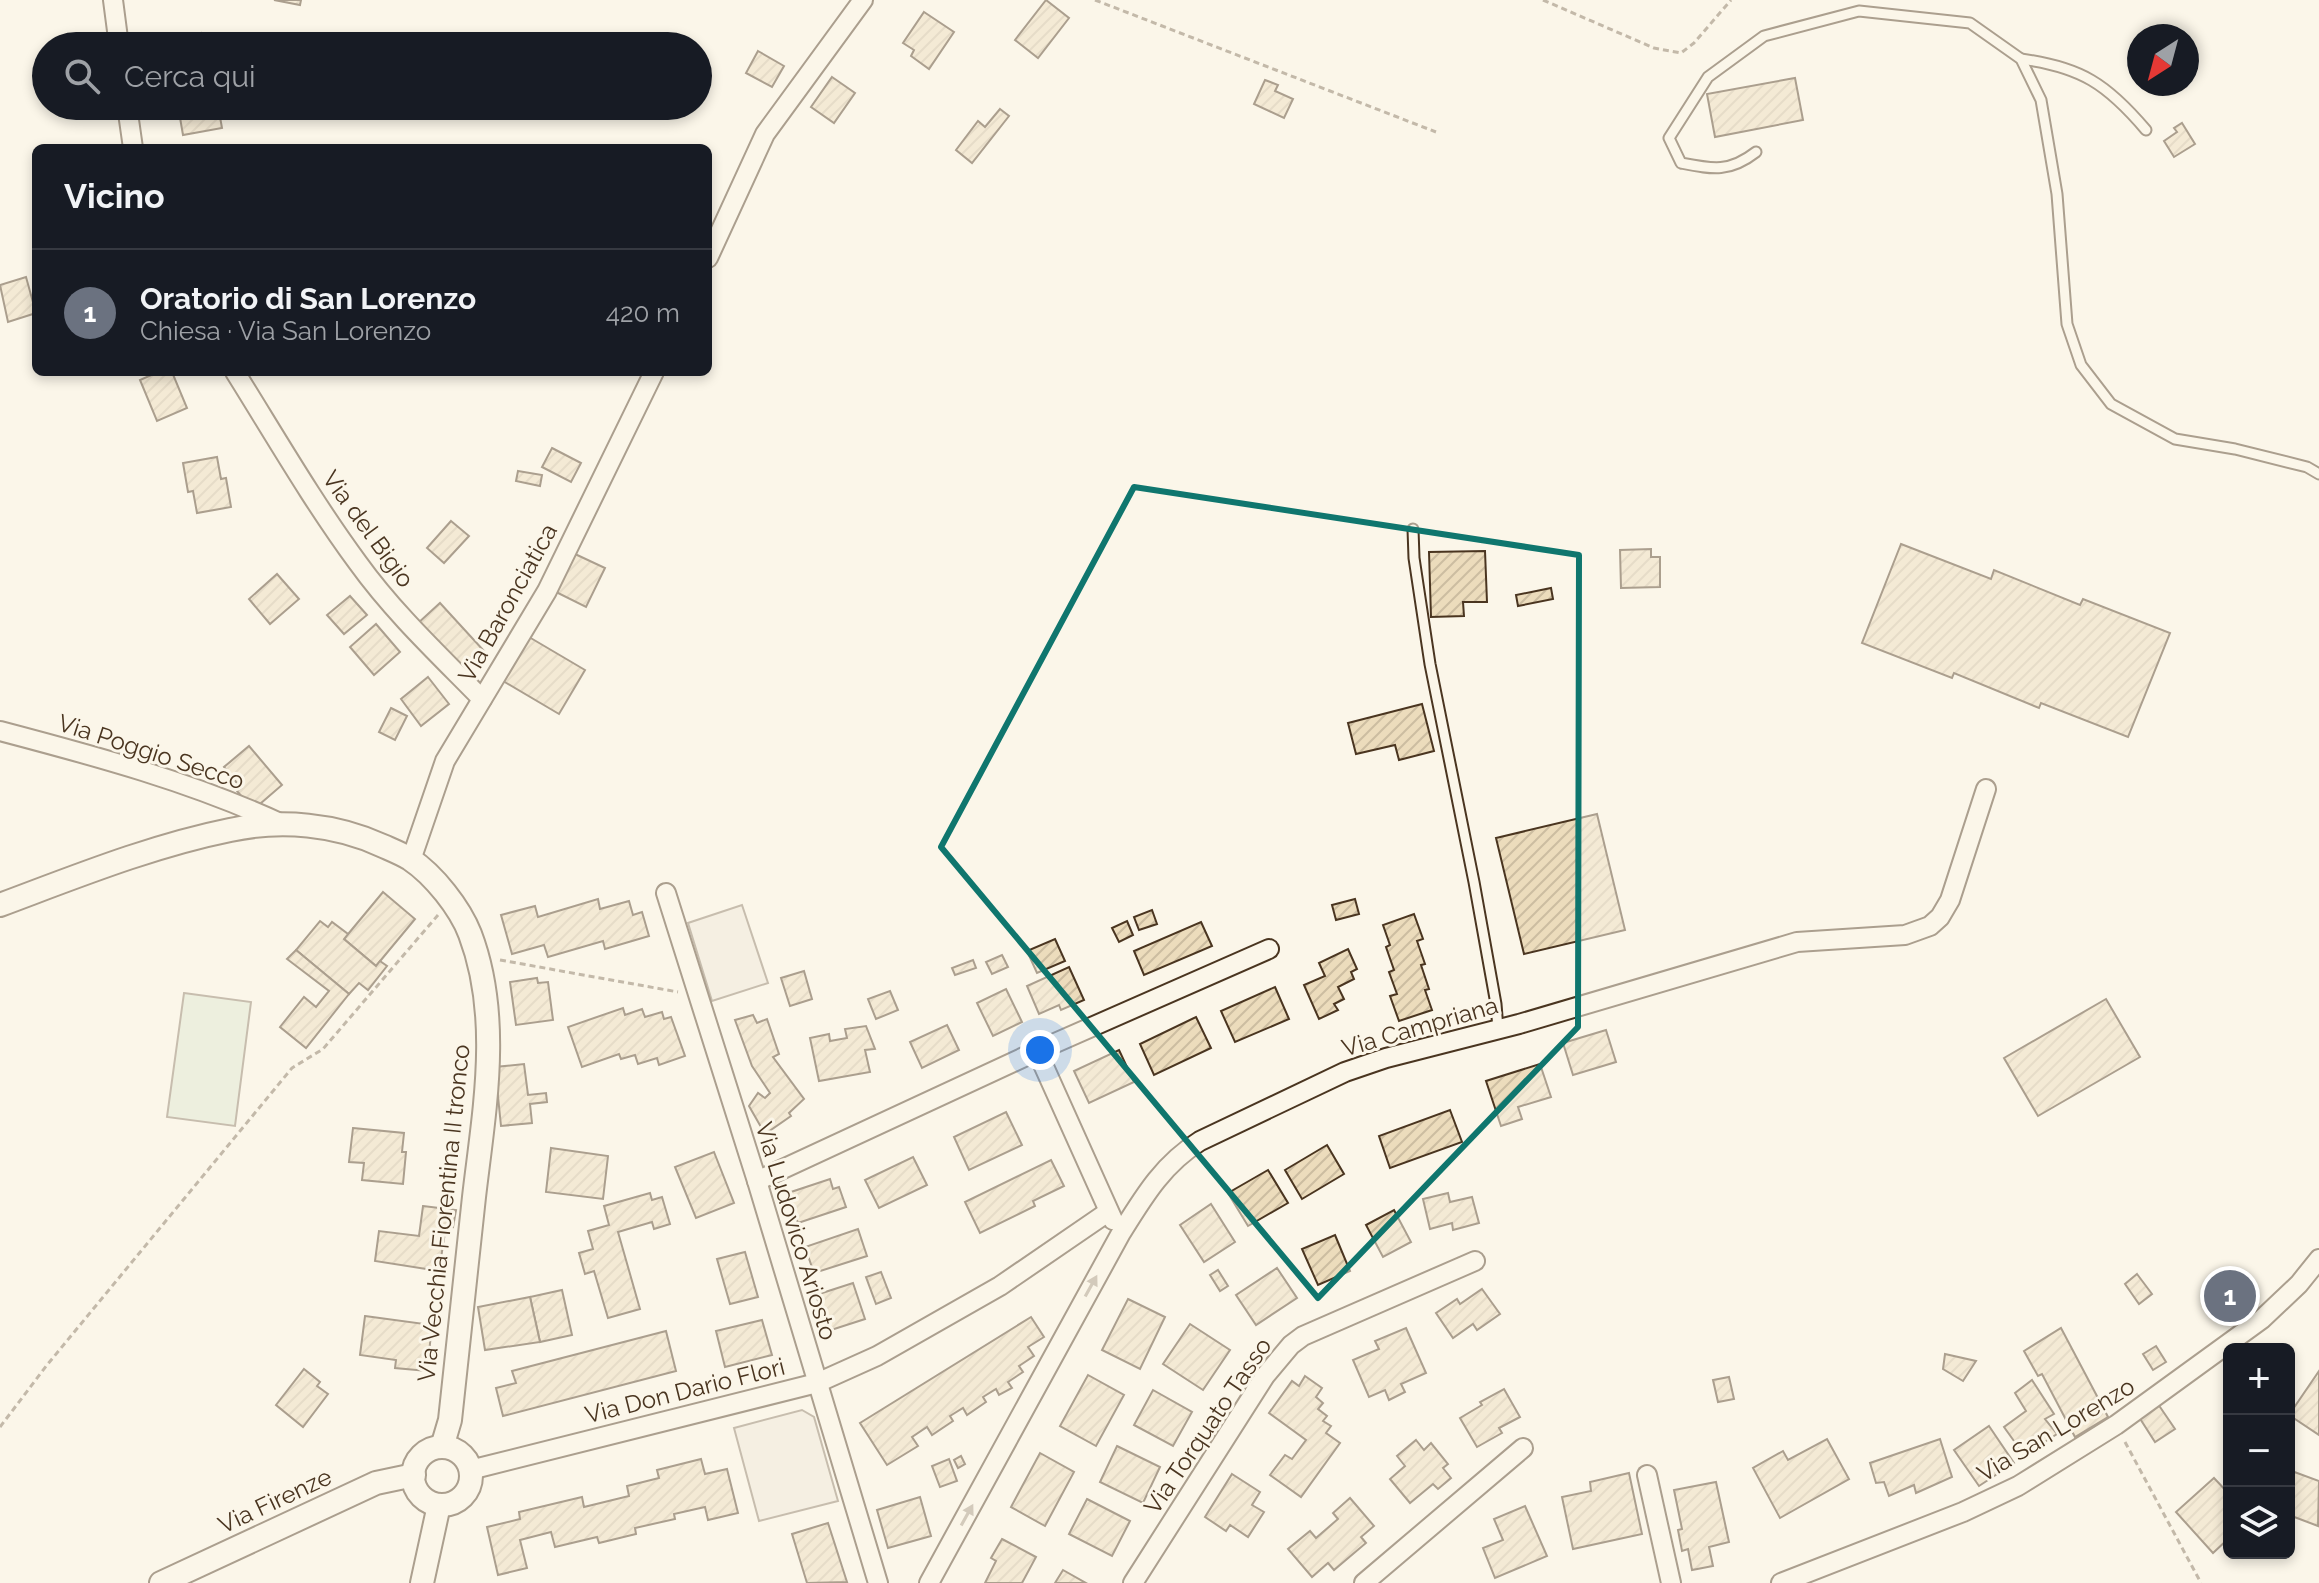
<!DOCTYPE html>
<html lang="it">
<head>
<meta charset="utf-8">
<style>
  :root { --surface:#171b24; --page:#20242c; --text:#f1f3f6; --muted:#9ea1a6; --line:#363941; --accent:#c62828 }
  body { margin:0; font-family:Raleway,sans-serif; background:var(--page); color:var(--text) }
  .controls { position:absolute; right:24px; bottom:24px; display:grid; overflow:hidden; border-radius:12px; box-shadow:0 4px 12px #0003 }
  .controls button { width:72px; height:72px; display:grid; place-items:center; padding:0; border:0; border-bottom:2px solid var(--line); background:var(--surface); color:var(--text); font:40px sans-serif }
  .compass { position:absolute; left:2127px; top:24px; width:72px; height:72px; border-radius:50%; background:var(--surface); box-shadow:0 4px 12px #0003; rotate:216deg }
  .you { position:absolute; left:1040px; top:1050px; width:28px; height:28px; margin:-20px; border:6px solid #fff; border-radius:50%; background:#1a73e8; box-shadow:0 0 0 12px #1a73e833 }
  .badge { display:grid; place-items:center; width:52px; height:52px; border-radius:50%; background:var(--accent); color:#fff; font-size:26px; font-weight:700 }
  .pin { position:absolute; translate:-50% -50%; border:4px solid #fff; box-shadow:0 2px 8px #0006 }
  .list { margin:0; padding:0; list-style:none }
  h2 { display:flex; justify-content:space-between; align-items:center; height:104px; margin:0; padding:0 32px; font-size:34px }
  h2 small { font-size:26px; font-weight:400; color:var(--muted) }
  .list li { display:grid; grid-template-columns:52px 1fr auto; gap:24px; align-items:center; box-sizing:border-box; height:128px; padding:0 32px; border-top:2px solid var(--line) }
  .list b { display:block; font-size:30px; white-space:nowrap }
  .list p { margin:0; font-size:26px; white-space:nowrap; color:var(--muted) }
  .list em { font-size:26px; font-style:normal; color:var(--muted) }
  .icon { flex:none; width:44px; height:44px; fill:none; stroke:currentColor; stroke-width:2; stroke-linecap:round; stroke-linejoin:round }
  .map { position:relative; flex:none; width:2319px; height:1583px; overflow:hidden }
  .search { position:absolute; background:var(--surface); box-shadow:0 4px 12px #0003; left:32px; top:32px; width:680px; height:88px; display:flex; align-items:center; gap:20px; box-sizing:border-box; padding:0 28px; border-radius:44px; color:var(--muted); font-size:30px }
  .panel { position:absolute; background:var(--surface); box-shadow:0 4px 12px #0003; left:32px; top:144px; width:680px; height:232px; border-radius:12px }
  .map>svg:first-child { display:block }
  .garden { fill:#dce7d0; stroke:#887966; stroke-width:2 }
  .parking { fill:#ede7d9; stroke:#887966; stroke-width:2 }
  .building { fill:url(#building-hatch); stroke:#4a3520; stroke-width:2 }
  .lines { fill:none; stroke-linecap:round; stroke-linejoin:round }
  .service-casing { stroke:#4a3520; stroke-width:13 }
  .minor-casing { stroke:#4a3520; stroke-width:22 }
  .tertiary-casing { stroke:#4a3520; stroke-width:26 }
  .path { stroke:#7f6f5c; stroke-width:3; stroke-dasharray:6 4; stroke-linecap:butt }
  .service { stroke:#fbf6e9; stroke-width:9 }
  .minor { stroke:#fbf6e9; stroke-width:18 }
  .tertiary { stroke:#fbf6e9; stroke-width:22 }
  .oneway { fill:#a29684 }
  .marked { fill:none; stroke:#0f766e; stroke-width:6; stroke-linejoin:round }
  .labels { text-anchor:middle; stroke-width:6; stroke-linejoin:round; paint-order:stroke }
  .street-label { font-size:24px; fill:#4a3520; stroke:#fbf6e9 }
</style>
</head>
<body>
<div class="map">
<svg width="2319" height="1583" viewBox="0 0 2319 1583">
  <defs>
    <pattern id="building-hatch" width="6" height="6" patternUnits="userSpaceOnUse" patternTransform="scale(2)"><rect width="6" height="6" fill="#ecdcbc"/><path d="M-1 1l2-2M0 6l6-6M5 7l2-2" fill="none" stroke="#ccbda1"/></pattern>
  </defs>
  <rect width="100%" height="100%" fill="#fbf6e9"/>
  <path class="garden" d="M184,993L251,1002L235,1126L167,1117Z"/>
  <g class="parking">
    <path d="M742,905L768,983L712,1001L688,923Z"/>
    <path d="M802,1410L814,1417L838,1501L759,1521L734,1428Z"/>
  </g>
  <g class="building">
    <path d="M274,0H301L300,5Z"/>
    <path d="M1046,0L1069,18L1038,58L1015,40Z"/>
    <path d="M924,12L954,32L929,69L911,56L914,50L903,43Z"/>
    <path d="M201,33L204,46H162L161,42Z"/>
    <path d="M758,51L784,66L772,87L746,73Z"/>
    <path d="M832,77L855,93L834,123L811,107Z"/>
    <path d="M1795,78L1803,120L1715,137L1707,94Z"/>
    <path d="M1265,80L1278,85L1275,91L1293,99L1284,118L1254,104Z"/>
    <path d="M178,106H218L222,128L183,135Z"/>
    <path d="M1000,109L1009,116L972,163L956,150L978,121L985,127Z"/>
    <path d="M2182,123L2195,144L2174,157L2164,141L2177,132L2174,128Z"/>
    <path d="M26,277L36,313L8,322L0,285Z"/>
    <path d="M158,372H172L187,408L157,421L140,380Z"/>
    <path d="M552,448L581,463L571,482L542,467Z"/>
    <path d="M217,457L221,479L226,478L231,507L197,513L193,491L188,492L183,463Z"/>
    <path d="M518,471L542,475L540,486L516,481Z"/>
    <path d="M451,521L469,536L444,563L427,548Z"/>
    <path d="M1901,544L1991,579L1994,570L2080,605L2083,599L2170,633L2128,737L2041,703L2039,708L1954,673L1952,678L1862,643Z"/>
    <path d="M1651,549V557H1660V587L1621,588L1620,550Z"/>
    <path d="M1485,551L1487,602H1463L1464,616L1431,617L1429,552Z"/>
    <path d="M575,554L605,568L586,607L556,592Z"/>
    <path d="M277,574L299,599L270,624L249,599Z"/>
    <path d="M1551,588L1553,599L1518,606L1516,595Z"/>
    <path d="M350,596L367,615L344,634L327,615Z"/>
    <path d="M440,603L484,651L461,672L417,624Z"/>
    <path d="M376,624L400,652L374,675L350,647Z"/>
    <path d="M529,637L585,670L559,714L503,681Z"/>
    <path d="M428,677L449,704L421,726L401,699Z"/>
    <path d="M1422,704L1434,751L1399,760L1395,745L1356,754L1348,723Z"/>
    <path d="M391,708L407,716L395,740L379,732Z"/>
    <path d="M249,746L282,785L253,810L237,791L241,788L224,767Z"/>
    <path d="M1597,814L1625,930L1524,954L1496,838Z"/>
    <path d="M383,892L415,919L376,966L344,939Z"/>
    <path d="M598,899L600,909L629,901L633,915L642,912L649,936L605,949L603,941L548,957L544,945L512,954L501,915L535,906L538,917Z"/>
    <path d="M1355,899L1359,914L1336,920L1332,905Z"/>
    <path d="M1152,910L1157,924L1139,930L1134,917Z"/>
    <path d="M1414,914L1423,939L1417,941L1425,964L1421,965L1429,989L1425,990L1432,1010L1399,1021L1390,996L1397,994L1389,972L1394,970L1386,947L1390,945L1383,925Z"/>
    <path d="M320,921L328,927L332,922L348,934L344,939L376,966L380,961L387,966L368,990L359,983L349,994L296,950Z"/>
    <path d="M1127,921L1133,935L1119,942L1112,928Z"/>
    <path d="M1201,922L1212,946L1144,975L1134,951Z"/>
    <path d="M1055,939L1065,961L1037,973L1027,951Z"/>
    <path d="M1348,949L1357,969L1351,972L1354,979L1338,987L1344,999L1334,1004L1338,1010L1319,1019L1304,985L1325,976L1319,963Z"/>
    <path d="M296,950L349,994L306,1048L280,1027L304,997L316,1007L329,991L287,959Z"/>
    <path d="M1002,955L1008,967L992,974L986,962Z"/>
    <path d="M973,960L976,968L955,975L952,968Z"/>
    <path d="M1069,967L1084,1000L1061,1010L1059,1005L1039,1014L1027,986Z"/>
    <path d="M804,971L812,999L790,1006L781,978Z"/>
    <path d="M537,978L538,983L548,982L553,1020L516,1025L510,982Z"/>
    <path d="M1275,987L1289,1019L1235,1042L1221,1011Z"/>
    <path d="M1006,989L1022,1022L993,1036L977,1003Z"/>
    <path d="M890,991L898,1010L876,1019L868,999Z"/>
    <path d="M2106,999L2140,1057L2038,1116L2004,1058Z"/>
    <path d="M623,1008L625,1015L642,1009L645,1017L662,1012L664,1019L671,1017L685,1056L659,1065L657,1058L638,1064L635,1055L621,1059L619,1054L582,1067L568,1027Z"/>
    <path d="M753,1015L757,1023L767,1019L779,1054L773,1057L804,1099L789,1113L791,1116L765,1134L749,1106L758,1093L765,1098L770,1093L752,1066L735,1020Z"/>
    <path d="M1196,1017L1211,1048L1154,1075L1140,1044Z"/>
    <path d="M947,1025L959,1050L922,1068L910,1042Z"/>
    <path d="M866,1026L875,1049L865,1050L870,1072L819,1081L810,1038L829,1034L830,1041L847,1038L845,1029Z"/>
    <path d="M1606,1030L1616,1062L1573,1075L1563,1043Z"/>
    <path d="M1119,1050L1134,1082L1089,1103L1074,1071Z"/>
    <path d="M524,1064L528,1095L546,1093L547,1102L530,1104L532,1123L501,1126L495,1067Z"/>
    <path d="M1540,1064L1551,1097L1518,1107L1522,1119L1501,1126L1486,1081Z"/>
    <path d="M1450,1110L1462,1142L1390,1168L1379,1136Z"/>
    <path d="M1006,1112L1022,1145L969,1170L954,1137Z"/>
    <path d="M353,1128L404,1133L402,1152H406L403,1184L362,1180L364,1163L349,1162Z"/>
    <path d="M1327,1145L1344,1174L1302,1199L1285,1170Z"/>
    <path d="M551,1148L608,1156L603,1199L546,1192Z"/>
    <path d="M714,1152L734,1203L696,1218L675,1167Z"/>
    <path d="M913,1157L927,1185L879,1208L865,1180Z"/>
    <path d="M1051,1160L1064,1186L1033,1201L1035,1206L980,1233L965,1202Z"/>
    <path d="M1268,1170L1288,1203L1248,1226L1228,1193Z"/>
    <path d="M830,1179L833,1189L839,1187L846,1207L798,1223L788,1193Z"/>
    <path d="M650,1193L652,1200L662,1197L670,1224L654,1229L652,1222L618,1232L640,1309L608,1318L594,1271L585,1274L579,1253L593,1249L588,1231L609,1225L604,1206Z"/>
    <path d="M1448,1193L1450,1202L1472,1197L1479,1223L1453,1230L1452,1223L1430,1229L1423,1199Z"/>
    <path d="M1211,1204L1235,1242L1204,1262L1180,1225Z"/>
    <path d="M423,1206L456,1210L453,1227L446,1226L439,1271L375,1261L379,1231L419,1236Z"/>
    <path d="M1394,1210L1411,1242L1383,1257L1366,1225Z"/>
    <path d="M858,1229L867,1256L814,1273L805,1247Z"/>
    <path d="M1335,1235L1350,1271L1318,1285L1302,1249Z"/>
    <path d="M745,1252L758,1297L730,1304L717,1259Z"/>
    <path d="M1277,1268L1297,1298L1256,1325L1236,1295Z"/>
    <path d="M1218,1270L1228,1286L1220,1291L1210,1275Z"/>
    <path d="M881,1272L891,1298L876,1304L866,1277Z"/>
    <path d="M2137,1274L2152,1294L2139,1304L2125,1284Z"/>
    <path d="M2226,1276L2250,1301L2233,1317L2209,1292Z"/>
    <path d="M853,1283L865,1319L828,1331L816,1295Z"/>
    <path d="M1482,1289L1500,1314L1477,1330L1473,1324L1453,1338L1436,1313L1457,1299L1460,1304Z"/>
    <path d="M562,1290L572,1335L540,1342L530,1297Z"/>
    <path d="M530,1297L540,1342L485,1350L478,1307Z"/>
    <path d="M1128,1299L1165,1317L1140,1369L1102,1350Z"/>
    <path d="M365,1316L432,1325L427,1371L395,1368L396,1360L360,1355Z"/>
    <path d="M1031,1317L1044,1337L1028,1347L1034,1356L1019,1366L1023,1372L1008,1382L1012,1388L999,1395L996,1389L983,1397L986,1402L967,1415L963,1408L950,1416L953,1421L932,1435L927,1427L912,1437L918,1446L887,1465L860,1423Z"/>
    <path d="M762,1320L772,1355L725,1367L716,1331Z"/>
    <path d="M1190,1324L1230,1350L1203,1390L1163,1364Z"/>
    <path d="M1406,1328L1426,1373L1401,1384L1405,1392L1389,1400L1385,1390L1369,1397L1353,1360L1379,1349L1375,1341Z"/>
    <path d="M2061,1328L2108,1417L2075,1437L2042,1374L2038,1376L2024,1351Z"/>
    <path d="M666,1331L676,1371L503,1416L496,1388L516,1383L512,1371Z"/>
    <path d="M2156,1346L2166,1362L2153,1370L2143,1354Z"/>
    <path d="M1945,1354L1976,1361L1963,1381L1943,1369Z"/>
    <path d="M304,1369L320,1382L317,1386L328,1394L303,1427L276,1405Z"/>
    <path d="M2319,1371V1435L2289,1415Z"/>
    <path d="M1088,1375L1124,1395L1096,1446L1060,1426Z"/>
    <path d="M1305,1376L1322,1388L1316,1397L1323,1403L1318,1409L1327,1416L1323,1421L1331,1426L1326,1433L1340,1443L1301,1497L1270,1475L1285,1455L1292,1459L1306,1440L1269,1413L1292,1381L1299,1386Z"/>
    <path d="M1729,1377L1734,1399L1718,1402L1713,1380Z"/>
    <path d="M2032,1380L2054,1414L2045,1419L2057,1434L2024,1455L2004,1427L2026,1411L2015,1393Z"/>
    <path d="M1504,1389L1520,1417L1499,1428L1502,1433L1477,1447L1460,1418L1482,1405L1480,1402Z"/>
    <path d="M1153,1390L1192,1412L1173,1446L1134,1425Z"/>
    <path d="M2158,1404L2175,1429L2155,1442L2139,1417Z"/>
    <path d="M1989,1426L2014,1463L1979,1486L1954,1450Z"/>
    <path d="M1827,1439L1849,1479L1780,1518L1753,1468L1783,1451L1788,1460Z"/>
    <path d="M1940,1439L1952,1477L1916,1493L1914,1485L1889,1496L1884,1482L1876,1483L1870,1463Z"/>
    <path d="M1416,1440L1424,1450L1431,1443L1448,1464L1443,1468L1451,1478L1438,1489L1433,1484L1410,1503L1390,1479L1405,1466L1397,1456Z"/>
    <path d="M1117,1446L1160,1467L1143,1503L1100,1482Z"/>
    <path d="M1040,1453L1074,1472L1045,1526L1011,1507Z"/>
    <path d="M961,1456L965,1464L958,1468L954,1460Z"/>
    <path d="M701,1459L705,1474L727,1469L738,1513L708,1520L705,1507L674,1514L675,1519L635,1528L636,1534L599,1543L597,1537L555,1547L551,1532L520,1540L527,1568L498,1575L487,1527L520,1519L519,1512L582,1497L584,1507L629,1496L627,1486L659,1478L657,1470Z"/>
    <path d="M949,1459L957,1481L940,1487L932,1466Z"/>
    <path d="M2289,1470L2319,1481L2318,1526L2289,1515Z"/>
    <path d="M1629,1473L1642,1534L1573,1549L1562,1497L1591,1491L1590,1482Z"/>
    <path d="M1232,1474L1260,1492L1252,1505L1264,1512L1248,1537L1230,1525L1226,1531L1205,1517Z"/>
    <path d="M2214,1478L2229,1494V1538L2213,1553L2176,1512Z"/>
    <path d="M1716,1482L1729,1542L1709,1547L1713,1566L1692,1570L1688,1549L1682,1551L1678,1530L1682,1529L1674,1490Z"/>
    <path d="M920,1497L931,1536L888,1548L877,1510Z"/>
    <path d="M1350,1498L1374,1526L1361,1537L1366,1543L1334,1570L1328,1563L1312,1577L1288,1549L1310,1531L1316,1538L1338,1519L1333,1513Z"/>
    <path d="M1087,1499L1130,1521L1112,1556L1069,1534Z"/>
    <path d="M1525,1506L1547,1556L1495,1578L1483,1548L1503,1540L1494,1519Z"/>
    <path d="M828,1523L847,1582L807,1583L792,1534Z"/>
    <path d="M1002,1539L1036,1557L1022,1583H985L996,1561L991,1558Z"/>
    <path d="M1063,1570L1086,1583H1055Z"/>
  </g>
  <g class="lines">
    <g class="service-casing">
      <g id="service">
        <path d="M2021,59C2081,67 2107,84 2146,130"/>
        <path d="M1756,152C1729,173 1712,169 1681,163L1669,138L1708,77L1764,36L1859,11L1970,23L2021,59L2041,100L2057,194L2067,324L2081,365L2111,404L2175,439L2235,449L2307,467L2319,474"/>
        <path d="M1413,529L1414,558L1430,664L1474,882L1496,1004L1498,1029"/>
      </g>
    </g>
    <g class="minor-casing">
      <g id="minor">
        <path d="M113,0L119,46"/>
        <path d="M127,106L133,148"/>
        <path d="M708,258L765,134L863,0"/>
        <path d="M235,372C275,436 313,502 358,563C394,613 440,656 482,699"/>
        <path d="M0,731C95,756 192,782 282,824"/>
        <path d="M411,860L445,761L547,591L654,372"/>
        <path d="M666,893L757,1181L878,1583"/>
        <path d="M1037,1051L1113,1220"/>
        <path d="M757,1181L1037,1051L1269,949"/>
        <path d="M470,1470L817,1383L877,1356L1000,1286L1108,1212"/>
        <path d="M1647,1475L1671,1583"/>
        <path d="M929,1583L1121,1233C1144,1196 1163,1164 1200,1141L1345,1072L1386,1058L1519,1024L1797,942L1905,935L1930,926L1940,917L1950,900L1986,789"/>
        <path d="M1133,1583L1265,1376L1291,1345L1303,1336L1475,1261"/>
        <path d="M1364,1583L1523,1448"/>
        <path d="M1781,1583L1963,1512L2018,1486L2116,1425L2262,1319L2299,1284L2319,1259"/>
      </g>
    </g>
    <g class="tertiary-casing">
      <g id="tertiary">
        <path d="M0,905C75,877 151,846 230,830C281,819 336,824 383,846C392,850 402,854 410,859C434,875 460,908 470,934C502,1018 484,1111 474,1197C466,1272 458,1346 450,1420L442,1447"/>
        <circle cx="442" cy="1476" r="29"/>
        <path d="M161,1583L376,1483L414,1475"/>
        <path d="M422,1583L439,1505"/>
      </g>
    </g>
    <g class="path">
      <path d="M1095,0L1436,132"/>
      <path d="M1543,0L1654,48L1681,53L1694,43L1731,0"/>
      <path d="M500,960L678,992"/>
      <path d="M0,1427L47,1365L292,1068L323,1049L438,915"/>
      <path d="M2125,1442L2201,1583"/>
    </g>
    <use href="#service" class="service"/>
    <use href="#minor" class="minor"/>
    <use href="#tertiary" class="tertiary"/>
  </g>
  <defs><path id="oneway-solid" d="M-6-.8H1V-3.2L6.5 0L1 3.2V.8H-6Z" transform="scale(2)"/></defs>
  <g class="oneway">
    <use href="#oneway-solid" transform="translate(1091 1286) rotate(-61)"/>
    <use href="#oneway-solid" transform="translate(967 1515) rotate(-61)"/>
  </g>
  <path d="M0 0H2319V1583H0ZM1134,487L1579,555L1578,1027L1318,1298L941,847Z" fill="#fbf6e9" fill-opacity=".55" fill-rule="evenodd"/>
  <path class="marked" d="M1134,487L1579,555L1578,1027L1318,1298L941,847Z"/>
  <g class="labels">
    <g class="street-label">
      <text transform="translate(368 529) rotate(54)" y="8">Via del Bigio</text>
      <text transform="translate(508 603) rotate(-61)" y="8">Via Baronciatica</text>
      <text transform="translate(151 752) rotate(18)" y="8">Via Poggio Secco</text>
      <text transform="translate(1420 1027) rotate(-16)" y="8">Via Campriana</text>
      <text transform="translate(444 1213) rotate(-84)" y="8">Via Vecchia Fiorentina II tronco</text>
      <text transform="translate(796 1231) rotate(73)" y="8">Via Ludovico Ariosto</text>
      <text transform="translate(685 1391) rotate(-14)" y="8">Via Don Dario Flori</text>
      <text transform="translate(1208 1426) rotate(-56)" y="8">Via Torquato Tasso</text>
      <text transform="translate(2056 1430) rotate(-31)" y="8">Via San Lorenzo</text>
      <text transform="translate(275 1501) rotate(-25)" y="8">Via Firenze</text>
    </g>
  </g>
</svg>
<div class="controls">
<button>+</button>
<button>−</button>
<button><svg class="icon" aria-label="layers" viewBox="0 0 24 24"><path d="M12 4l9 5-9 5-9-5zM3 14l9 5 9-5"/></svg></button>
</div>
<svg class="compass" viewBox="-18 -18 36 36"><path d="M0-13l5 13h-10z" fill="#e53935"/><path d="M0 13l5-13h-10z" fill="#9ea1a6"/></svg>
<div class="you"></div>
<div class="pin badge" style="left:2230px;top:1296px;background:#6b7280">1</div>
<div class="search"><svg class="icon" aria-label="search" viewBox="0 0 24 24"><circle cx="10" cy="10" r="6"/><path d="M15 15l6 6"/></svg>Cerca qui</div>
<section class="panel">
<h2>Vicino<small></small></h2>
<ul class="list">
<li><span class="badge" style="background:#6b7280">1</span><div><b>Oratorio di San Lorenzo</b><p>Chiesa · Via San Lorenzo</p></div><em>420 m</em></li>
</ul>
</section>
</div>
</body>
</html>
